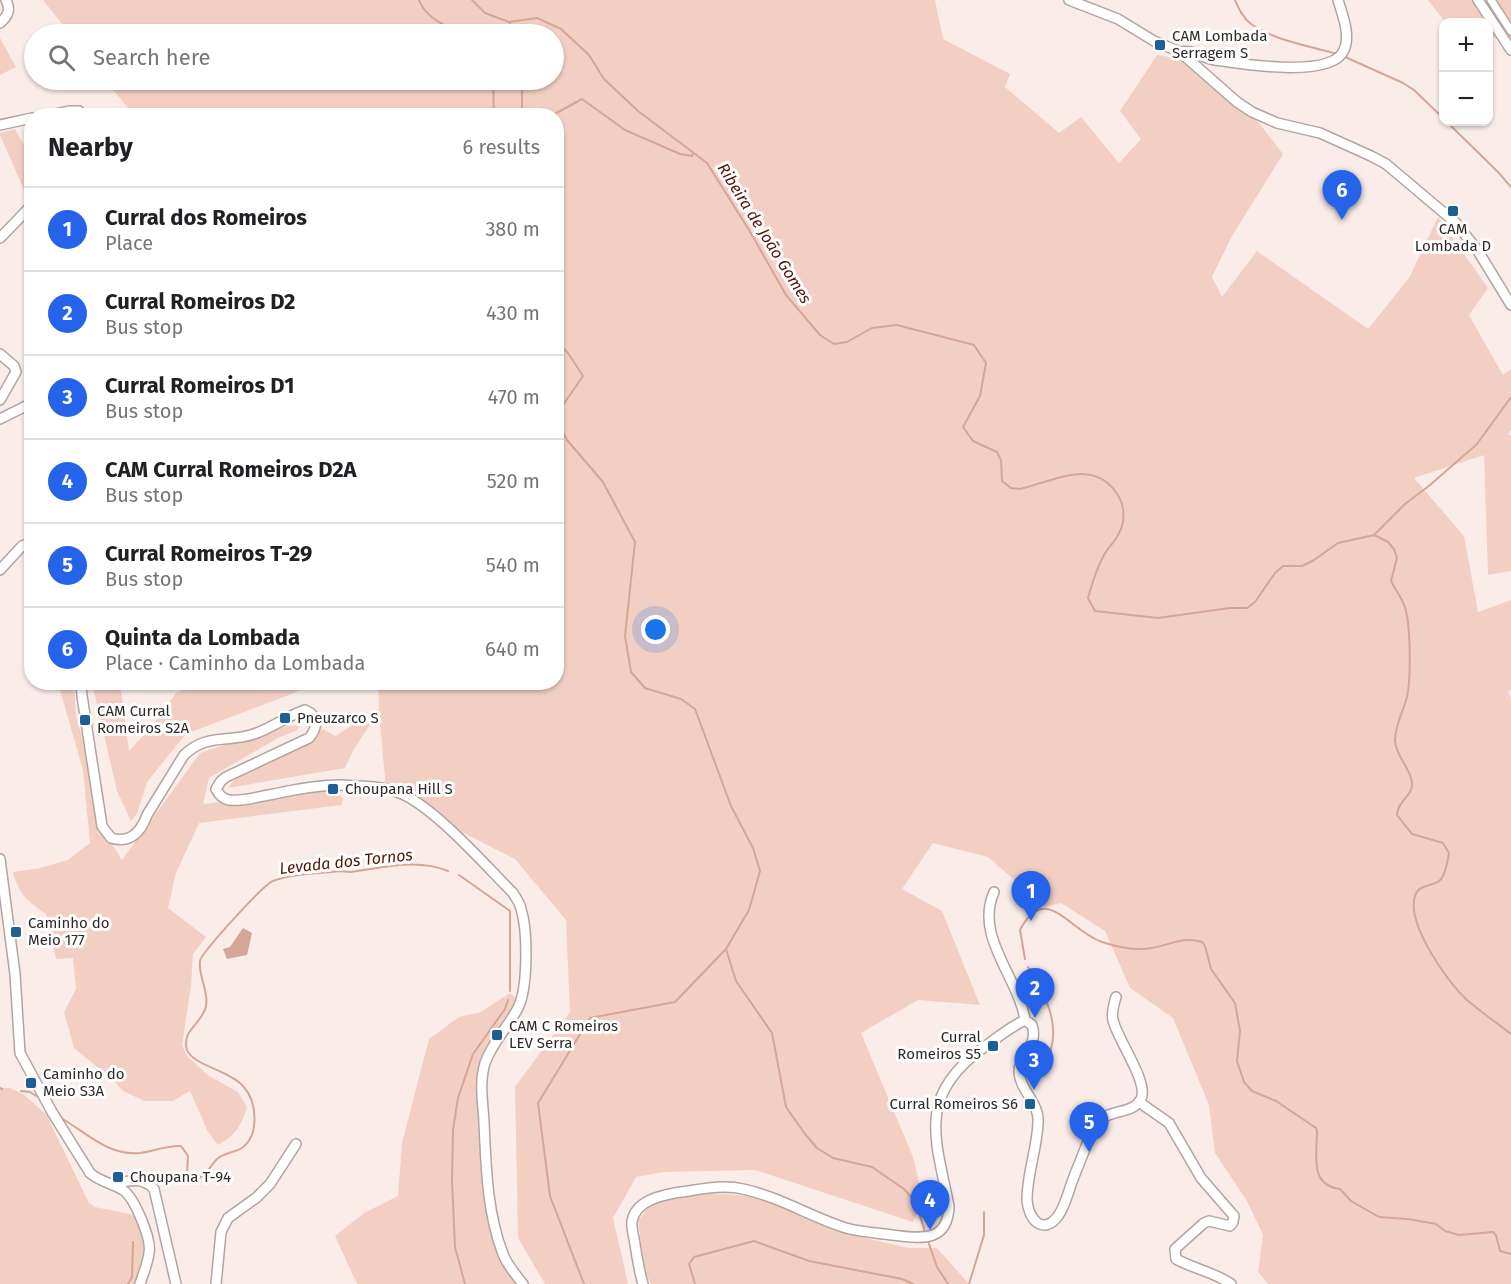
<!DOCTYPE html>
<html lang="en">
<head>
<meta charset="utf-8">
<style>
  :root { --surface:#fff; --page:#f6f6f6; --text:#202124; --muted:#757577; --line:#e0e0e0; --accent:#2563eb }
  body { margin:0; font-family:"Fira Sans",sans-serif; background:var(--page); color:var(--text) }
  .controls { position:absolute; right:18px; top:18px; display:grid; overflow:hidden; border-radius:12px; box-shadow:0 2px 4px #0004 }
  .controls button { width:54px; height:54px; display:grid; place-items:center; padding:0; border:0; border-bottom:2px solid var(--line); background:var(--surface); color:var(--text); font:30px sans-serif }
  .you { position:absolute; left:656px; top:630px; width:21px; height:21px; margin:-15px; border:4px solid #fff; border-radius:50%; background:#1a73e8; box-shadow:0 0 0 9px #1a73e833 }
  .badge { display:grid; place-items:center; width:39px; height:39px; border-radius:50%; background:var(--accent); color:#fff; font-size:20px; font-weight:700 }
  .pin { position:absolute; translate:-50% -50px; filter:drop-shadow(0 2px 3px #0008) }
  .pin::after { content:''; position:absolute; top:32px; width:21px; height:18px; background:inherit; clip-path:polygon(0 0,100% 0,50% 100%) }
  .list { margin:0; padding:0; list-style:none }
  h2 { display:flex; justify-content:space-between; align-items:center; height:78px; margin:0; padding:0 24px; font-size:26px }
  h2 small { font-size:20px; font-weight:400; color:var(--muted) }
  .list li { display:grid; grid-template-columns:39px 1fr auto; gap:18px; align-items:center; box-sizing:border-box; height:84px; padding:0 24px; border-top:2px solid var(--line) }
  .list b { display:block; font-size:22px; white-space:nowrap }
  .list p { margin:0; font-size:20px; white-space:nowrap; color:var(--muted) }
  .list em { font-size:20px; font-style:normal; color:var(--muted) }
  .icon { flex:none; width:33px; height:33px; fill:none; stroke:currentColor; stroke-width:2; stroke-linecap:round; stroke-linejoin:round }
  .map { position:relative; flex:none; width:1511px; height:1284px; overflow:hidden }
  .search { position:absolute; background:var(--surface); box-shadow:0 2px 4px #0004; left:24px; top:24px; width:540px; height:66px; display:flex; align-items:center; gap:15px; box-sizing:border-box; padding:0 21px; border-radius:33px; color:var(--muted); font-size:22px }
  .panel { position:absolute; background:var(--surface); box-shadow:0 2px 4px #0004; left:24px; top:108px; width:540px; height:582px; border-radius:24px }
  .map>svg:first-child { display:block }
  .green { fill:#f3cfc3 }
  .water { fill:#d5a596 }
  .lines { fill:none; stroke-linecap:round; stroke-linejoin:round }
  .stream { stroke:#d5a596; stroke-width:2 }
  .pedestrian-casing { stroke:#b1a5a2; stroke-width:10 }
  .minor-casing { stroke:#b1a5a2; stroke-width:12 }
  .pedestrian { stroke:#fff; stroke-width:7 }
  .minor { stroke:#fff; stroke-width:9 }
  .poi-dot { fill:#1e5f95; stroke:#fdfdfd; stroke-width:2 }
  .labels { text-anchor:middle; stroke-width:6; stroke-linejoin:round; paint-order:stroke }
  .poi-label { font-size:15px; fill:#2f2a29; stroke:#fdfdfd; text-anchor:start }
  .water-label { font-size:16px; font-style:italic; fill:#511705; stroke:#fdfdfd }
</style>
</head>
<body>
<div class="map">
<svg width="1511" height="1284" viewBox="0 0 1511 1284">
  <rect width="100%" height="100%" fill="#faede9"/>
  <g class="green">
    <path d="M43,0H935L943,39L1010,74L1005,87L1059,133L1081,117L1119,163L1141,139L1120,111L1157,55L1183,59L1259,123L1283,154L1232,236L1212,277L1222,297L1257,251L1368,329L1409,278L1438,217L1488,288L1469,315L1503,375L1511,369V430L1508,434L1511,436V571L1488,575L1484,455L1414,478L1464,536L1478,612L1511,600V690L1509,691L1511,702V1284H1268L1258,1272L1263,1235L1247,1201L1215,1153L1209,1105L1173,1018L1130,988L1105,931L1061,903L1045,907L988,857L933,843L902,889L942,911L980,1005L918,1000L861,1033L913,1157L923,1200L913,1222L755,1170L663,1172L636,1177L613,1218L628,1284H545L518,1238L515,1087L570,1012L566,920L515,859L438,820L386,789L379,711L354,749L345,768L228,788L239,774L294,750L323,729L335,736L379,709L378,683L556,682V116L134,115L105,80H554V34H70Z"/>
    <path d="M1428,0H1472L1497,35L1489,41L1488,22H1445Z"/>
    <path d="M1482,0H1511V41Z"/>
    <path d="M0,38L16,67L0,75Z"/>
    <path d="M15,129L31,157V193L27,197L0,135V133Z"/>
    <path d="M58,683H74L76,716L94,777L107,836L122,860L200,753L242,739L288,726L298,725V730L278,738L209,778L203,804L334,788L343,798L342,805L199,823L176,873L168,908L206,937L193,954L191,986L182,1045L187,1056L209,1076L238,1092L247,1107C241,1126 236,1135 218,1145L208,1132L190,1091L173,1101H144L123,1091L113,1080L74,1048L64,1012L76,989L73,958L56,959L46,914C27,901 19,895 13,872L40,868L68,860L90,843L83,770Z"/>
    <path d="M92,683H120L129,751L153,725L176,693L196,683H313L294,693L186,734L147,782L137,814L131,821L117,791Z"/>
    <path d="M510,993L521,1002L485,1063L487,1184L503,1254L523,1284H357L335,1236L364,1213L398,1196L402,1143L429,1039L459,1017L481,1012Z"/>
    <path d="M0,1088H10L23,1094L46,1114L89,1203L95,1207L140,1216L150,1250L140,1284H0Z"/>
    <path d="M705,1193L748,1196L801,1213L852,1235L909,1248H937L969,1284H651L645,1272L638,1221L652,1201Z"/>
  </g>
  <path class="water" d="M243,928L252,933L247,955L227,959L223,949L230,947Z"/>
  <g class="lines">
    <g class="stream">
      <path d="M419,0C425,17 445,26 461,34"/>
      <path d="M472,0L485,13L509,22L537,18L561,29L589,55L604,79L638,111L707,163L749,230L786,295L820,335L834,344L847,342L872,328L897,325L974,345L986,363L980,396L963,427L973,441L997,452L1001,460L1002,481L1011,488L1020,489C1054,481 1096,456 1119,497C1125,507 1125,522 1119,533C1116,541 1108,547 1104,555C1096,569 1092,584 1088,598L1095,611L1158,618L1230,608H1247L1255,602L1275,573L1283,566H1302L1314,560L1338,543L1374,535L1388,542L1394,549L1397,558L1391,581C1395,589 1401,597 1404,605C1411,621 1411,679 1407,697C1403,712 1395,725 1395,741C1396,757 1411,768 1412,783C1413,796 1398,800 1397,815L1412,834L1443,843L1449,853C1448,860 1446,869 1443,876C1438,888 1419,882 1415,896C1406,923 1447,982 1467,1000C1481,1012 1497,1023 1511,1034"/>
      <path d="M1235,0C1239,9 1243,18 1251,24C1275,41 1310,46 1337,54"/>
      <path d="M510,23L514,34"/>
      <path d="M1343,56L1403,83L1414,90L1444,119"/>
      <path d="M493,80L494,116"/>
      <path d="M520,116L522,112V80"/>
      <path d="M551,116L582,99L625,130L680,154L692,156L693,153"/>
      <path d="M1447,122L1499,173L1511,187"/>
      <path d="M556,341L568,353L583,376L563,405L557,421L567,440L603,482L635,542L625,636L631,672L645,688L681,699L695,709L731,806L753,848L760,871L749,910L726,949L736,981L772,1033L786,1107L805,1134L817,1148L833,1158L872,1167L904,1189L916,1203L925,1232"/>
      <path d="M1375,534L1405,504L1430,485L1477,444L1511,397"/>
      <path d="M459,875L510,911V991"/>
      <path d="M1025,959L1020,930C1046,881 1069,931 1102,942C1117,947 1136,951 1152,948C1169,945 1185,936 1202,942L1205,946L1211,969L1235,1003L1240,1031L1237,1061L1244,1082L1252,1091L1276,1101L1316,1128L1317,1131C1317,1155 1309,1185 1340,1189L1351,1201L1379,1217L1408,1219L1436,1224L1445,1231L1459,1235L1493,1232L1496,1235L1500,1251L1511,1254"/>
      <path d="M1028,967C1045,993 1062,1026 1048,1057"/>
      <path d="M0,1088L2,1089"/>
      <path d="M21,1091L30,1092L36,1096"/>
      <path d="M61,1118C87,1133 108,1156 140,1153C154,1151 168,1145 181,1146L188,1156L187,1174L194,1179C206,1178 209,1167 217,1159C225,1152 234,1153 242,1148C260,1134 257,1101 243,1086C230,1071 193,1065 187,1050C181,1030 203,1023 206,1006C209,991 198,976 200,961C201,953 264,884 273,881C293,873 319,874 340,871L350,872C383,868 416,858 448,871"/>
      <path d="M927,1238L937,1267L948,1284"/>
      <path d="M128,1284L132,1277L133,1242"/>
      <path d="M465,1284L455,1247L452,1181L453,1130L458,1098L473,1054L505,1009L508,1000"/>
      <path d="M584,1284L550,1196L538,1103L590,1018L675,1002L725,950"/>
      <path d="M695,1284L689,1264L694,1257L754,1241L809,1261L902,1279L913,1284"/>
      <path d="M969,1284L984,1235V1212"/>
    </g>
    <g class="pedestrian-casing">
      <path id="pedestrian" d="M1491,0L1511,31"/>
    </g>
    <g class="minor-casing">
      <g id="minor">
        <path d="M1069,0L1118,19L1154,41L1180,52L1237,102L1252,112L1277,123L1320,133L1371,156L1386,164L1456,223L1478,251L1511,305"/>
        <path d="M1478,0L1511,50"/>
        <path d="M0,23C8,16 11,10 6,0"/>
        <path d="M1180,52C1193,49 1203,58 1215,60C1242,64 1332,79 1344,50C1351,35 1342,14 1338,0"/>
        <path d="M46,116L69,111H79L83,116"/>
        <path d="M0,125L32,118"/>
        <path d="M0,238L32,205"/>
        <path d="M0,400L16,372L14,366L0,354"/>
        <path d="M0,419L32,403"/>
        <path d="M0,570L22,546L32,542"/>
        <path d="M81,682L82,696L102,826L111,838C130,844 141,832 147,815L184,755C207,733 227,743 254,734C272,728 287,716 305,710C319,716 318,727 309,738L226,777L221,781L216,789C219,795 223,799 229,800C244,802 260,796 274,794C296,789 320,785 342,785C360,786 380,786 397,792C431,803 486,866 513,893C516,898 520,903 521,909C528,931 528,988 518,1008C508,1027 492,1043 485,1063C479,1082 483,1104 484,1122C486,1166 487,1213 503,1254C507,1265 516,1275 523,1284"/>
        <path d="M0,859L15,974L20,1053L52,1112L90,1173C100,1182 112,1183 123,1190C134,1197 152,1239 149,1253C148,1263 143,1274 140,1284"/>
        <path d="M994,892C974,937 1019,978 1025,1020"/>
        <path d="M1025,1020L1032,1025C1039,1047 1019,1054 1019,1072C1020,1091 1040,1103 1038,1123C1037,1149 1027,1174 1027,1200C1028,1219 1043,1236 1058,1216C1065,1206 1068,1193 1072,1182C1079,1163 1087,1145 1094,1126C1108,1107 1132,1116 1141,1099C1149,1082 1117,1039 1113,1020C1111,1012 1114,1004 1116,997"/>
        <path d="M1139,1102L1169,1123L1201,1178L1234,1216L1233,1222L1230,1226L1209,1221L1204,1223L1175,1249L1176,1259C1194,1269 1214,1272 1231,1284"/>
        <path d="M113,1184C128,1181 142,1176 154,1189L176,1284"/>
        <path d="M216,1284L221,1232L228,1218L256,1198L270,1184L296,1144"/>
        <path d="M643,1284C639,1271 637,1257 635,1244C634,1237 631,1228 632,1221C636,1201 659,1196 675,1193C698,1190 721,1184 743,1189C780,1197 811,1217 846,1228C860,1232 877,1233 892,1235C919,1238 948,1244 949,1206C936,1140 917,1098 979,1051C994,1040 1008,1028 1025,1020"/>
      </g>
    </g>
    <use href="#pedestrian" class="pedestrian"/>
    <use href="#minor" class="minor"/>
  </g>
  <g class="poi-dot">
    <rect x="1154" y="39" width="12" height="12" rx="3"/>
    <rect x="1447" y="205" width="12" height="12" rx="3"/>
    <rect x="279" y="712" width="12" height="12" rx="3"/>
    <rect x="79" y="714" width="12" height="12" rx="3"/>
    <rect x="327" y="783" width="12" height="12" rx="3"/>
    <rect x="10" y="926" width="12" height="12" rx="3"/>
    <rect x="491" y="1029" width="12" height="12" rx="3"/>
    <rect x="987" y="1040" width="12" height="12" rx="3"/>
    <rect x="25" y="1077" width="12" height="12" rx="3"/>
    <rect x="1024" y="1098" width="12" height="12" rx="3"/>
    <rect x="112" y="1171" width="12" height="12" rx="3"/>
  </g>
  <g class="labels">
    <g class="poi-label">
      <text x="1172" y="41">CAM Lombada<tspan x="1172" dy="17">Serragem S</tspan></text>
      <text x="1453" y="234" text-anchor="middle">CAM<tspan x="1453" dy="17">Lombada D</tspan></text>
      <text x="97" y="716">CAM Curral<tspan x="97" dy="17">Romeiros S2A</tspan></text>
      <text x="297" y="723">Pneuzarco S</text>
      <text x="345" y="794">Choupana Hill S</text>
      <text x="28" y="928">Caminho do<tspan x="28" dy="17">Meio 177</tspan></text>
      <text x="509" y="1031">CAM C Romeiros<tspan x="509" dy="17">LEV Serra</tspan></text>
      <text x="981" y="1042" text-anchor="end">Curral<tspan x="981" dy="17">Romeiros S5</tspan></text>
      <text x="43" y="1079">Caminho do<tspan x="43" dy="17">Meio S3A</tspan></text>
      <text x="1018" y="1109" text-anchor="end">Curral Romeiros S6</text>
      <text x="130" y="1182">Choupana T-94</text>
    </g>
    <g class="water-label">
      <text transform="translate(765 233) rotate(58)" y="6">Ribeira de João Gomes</text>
      <text transform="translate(346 861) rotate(-6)" y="6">Levada dos Tornos</text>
    </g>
  </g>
</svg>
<div class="controls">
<button>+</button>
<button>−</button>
</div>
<div class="you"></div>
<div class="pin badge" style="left:1031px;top:921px">1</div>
<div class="pin badge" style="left:1035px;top:1018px">2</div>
<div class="pin badge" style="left:1034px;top:1090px">3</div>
<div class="pin badge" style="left:930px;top:1230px">4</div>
<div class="pin badge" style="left:1089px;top:1152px">5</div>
<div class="pin badge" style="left:1342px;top:220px">6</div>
<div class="search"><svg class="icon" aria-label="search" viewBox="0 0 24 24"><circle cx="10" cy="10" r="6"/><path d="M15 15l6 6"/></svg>Search here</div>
<section class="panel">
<h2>Nearby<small>6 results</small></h2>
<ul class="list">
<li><span class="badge">1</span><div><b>Curral dos Romeiros</b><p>Place</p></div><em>380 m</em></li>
<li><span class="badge">2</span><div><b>Curral Romeiros D2</b><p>Bus stop</p></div><em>430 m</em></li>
<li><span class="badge">3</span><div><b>Curral Romeiros D1</b><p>Bus stop</p></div><em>470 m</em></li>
<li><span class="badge">4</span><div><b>CAM Curral Romeiros D2A</b><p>Bus stop</p></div><em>520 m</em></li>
<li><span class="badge">5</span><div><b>Curral Romeiros T-29</b><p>Bus stop</p></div><em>540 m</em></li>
<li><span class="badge">6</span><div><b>Quinta da Lombada</b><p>Place · Caminho da Lombada</p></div><em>640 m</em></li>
</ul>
</section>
</div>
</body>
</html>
